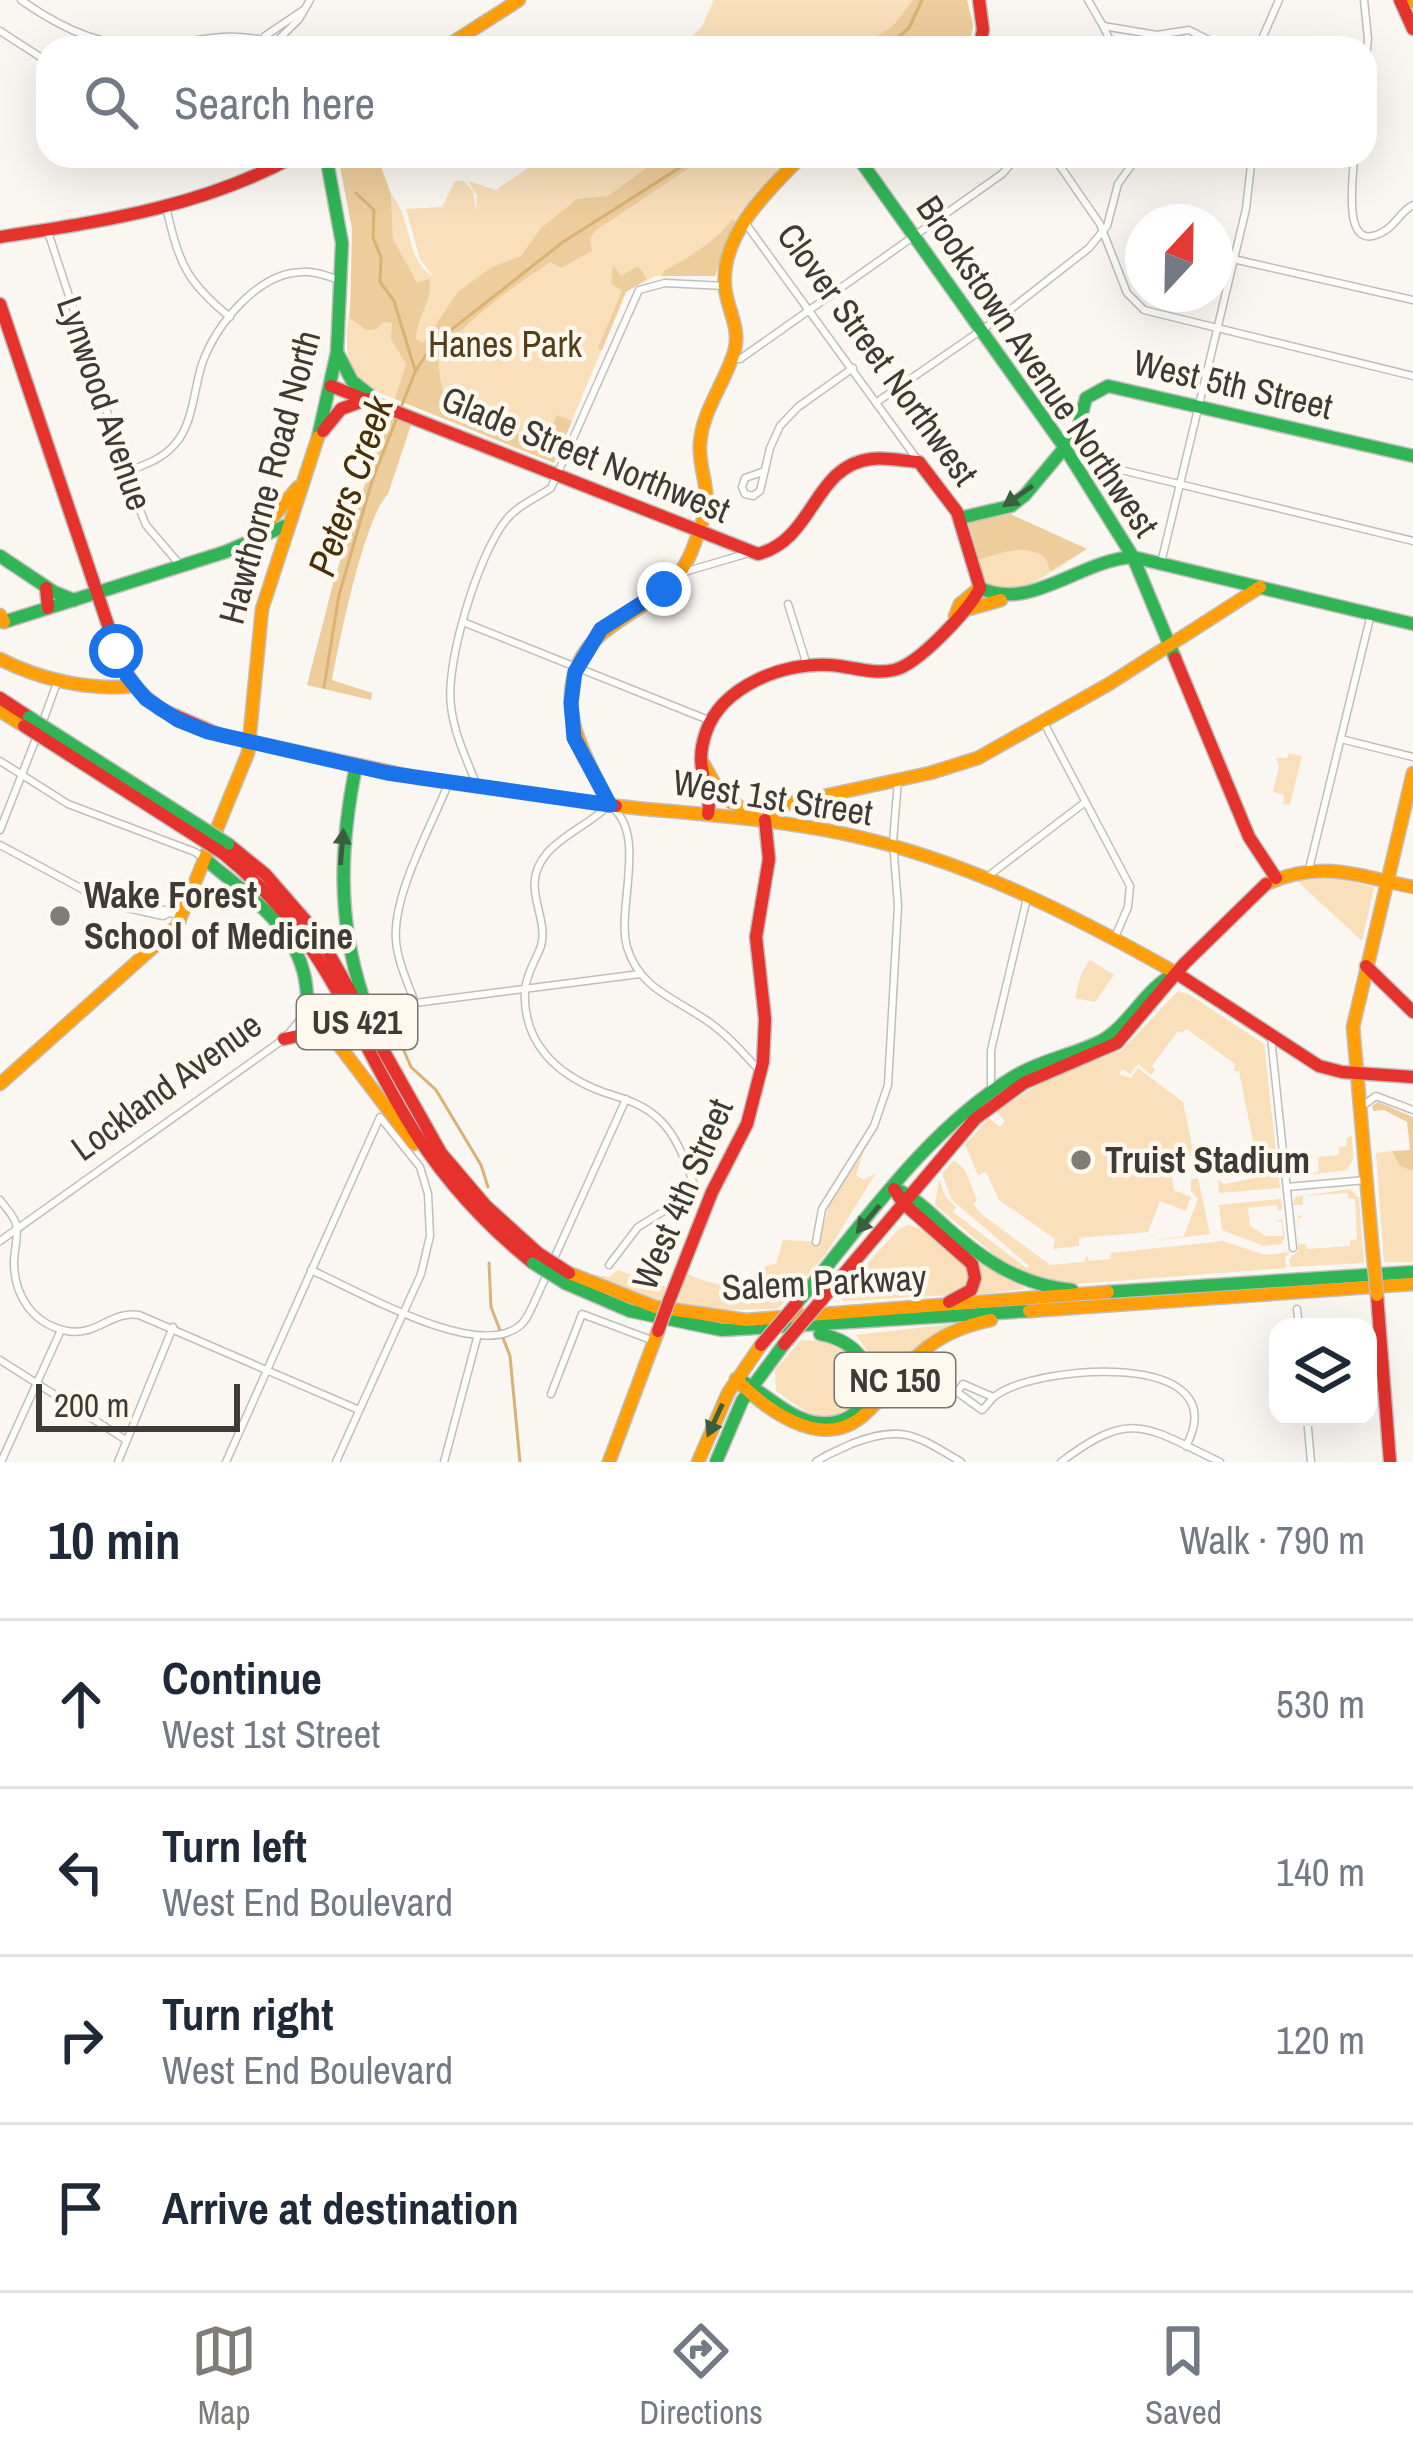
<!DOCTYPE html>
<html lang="en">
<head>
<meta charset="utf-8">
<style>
  :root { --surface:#fff; --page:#f2f2f3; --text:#1f2937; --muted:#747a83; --line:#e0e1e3; --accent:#807c77 }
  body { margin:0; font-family:"Archivo Narrow",sans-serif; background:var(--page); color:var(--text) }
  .controls { position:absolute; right:36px; bottom:36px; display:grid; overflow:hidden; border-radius:24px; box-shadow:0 12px 48px #0002 }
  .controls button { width:108px; height:108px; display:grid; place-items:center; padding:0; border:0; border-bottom:3px solid var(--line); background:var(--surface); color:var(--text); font:60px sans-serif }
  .compass { position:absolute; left:1125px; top:204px; width:108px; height:108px; border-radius:50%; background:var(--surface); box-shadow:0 12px 48px #0002; rotate:22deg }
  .scale { position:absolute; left:36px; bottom:30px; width:204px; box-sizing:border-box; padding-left:12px; border:6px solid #3e3a35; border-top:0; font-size:33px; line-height:42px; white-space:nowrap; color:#3e3a35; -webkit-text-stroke:9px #fef8ef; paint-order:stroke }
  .stop { position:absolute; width:36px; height:36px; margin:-27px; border:9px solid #1a73e8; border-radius:50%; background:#fff }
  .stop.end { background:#1a73e8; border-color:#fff; box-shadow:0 3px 12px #0008 }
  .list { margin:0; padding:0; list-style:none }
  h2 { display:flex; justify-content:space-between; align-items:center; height:156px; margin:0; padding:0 48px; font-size:51px }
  h2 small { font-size:39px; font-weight:400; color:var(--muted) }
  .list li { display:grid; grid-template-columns:78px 1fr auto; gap:36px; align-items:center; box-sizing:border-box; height:168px; padding:0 48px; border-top:3px solid var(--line) }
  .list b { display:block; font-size:45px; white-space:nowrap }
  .list p { margin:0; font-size:39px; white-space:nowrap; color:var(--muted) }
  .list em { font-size:39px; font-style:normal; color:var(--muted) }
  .icon { flex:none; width:66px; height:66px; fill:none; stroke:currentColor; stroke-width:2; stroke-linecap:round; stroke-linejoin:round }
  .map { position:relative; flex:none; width:1413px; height:1462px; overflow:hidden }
  .search { position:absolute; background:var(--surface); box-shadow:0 12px 48px #0002; left:36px; right:36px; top:36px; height:132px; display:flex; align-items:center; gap:30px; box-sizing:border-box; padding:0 42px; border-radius:36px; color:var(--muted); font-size:45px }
  .sheet { height:828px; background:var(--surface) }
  nav { display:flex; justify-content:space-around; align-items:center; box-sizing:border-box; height:168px; border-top:3px solid var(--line); background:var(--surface); font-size:33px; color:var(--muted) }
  nav a { display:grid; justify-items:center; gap:6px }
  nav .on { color:var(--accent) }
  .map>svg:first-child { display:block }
  .green { fill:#f9dfba }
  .forest { fill:#edcd9c }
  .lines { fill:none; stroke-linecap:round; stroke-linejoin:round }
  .stream { stroke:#d9b274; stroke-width:3 }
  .street-casing { stroke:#c1beb9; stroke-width:9 }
  .fast-casing { stroke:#c1beb9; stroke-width:15 }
  .slow-casing { stroke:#c1beb9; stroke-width:15 }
  .jam-casing { stroke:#c1beb9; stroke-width:15 }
  .street { stroke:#fefefd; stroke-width:6 }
  .fast { stroke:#30b455; stroke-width:12 }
  .slow { stroke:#ff9f0a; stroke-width:12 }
  .jam { stroke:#e5322d; stroke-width:12 }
  .fast-bridge-casing { stroke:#c1beb9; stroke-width:15; stroke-linecap:butt }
  .slow-bridge-casing { stroke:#c1beb9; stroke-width:15; stroke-linecap:butt }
  .jam-bridge-casing { stroke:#c1beb9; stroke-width:15; stroke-linecap:butt }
  .fast-bridge { stroke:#30b455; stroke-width:12 }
  .slow-bridge { stroke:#ff9f0a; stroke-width:12 }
  .jam-bridge { stroke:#e5322d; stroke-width:12 }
  .oneway { fill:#3a5f3f }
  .route { stroke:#1a73e8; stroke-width:15 }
  .poi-dot { fill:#807c77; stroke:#fef8ef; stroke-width:4.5 }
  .labels { text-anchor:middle; stroke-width:9; stroke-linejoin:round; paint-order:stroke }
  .shield { fill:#fef8ef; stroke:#78736d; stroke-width:3 }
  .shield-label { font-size:33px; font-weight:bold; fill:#3e3a35 }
  .park-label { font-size:36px; fill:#553e1a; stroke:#fef8ef }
  .street-label { font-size:36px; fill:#3e3a35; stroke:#fef8ef }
  .poi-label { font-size:36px; font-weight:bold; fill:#3e3a35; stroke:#fef8ef; text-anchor:start }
  .water-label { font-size:39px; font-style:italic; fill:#47310b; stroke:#fef8ef }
</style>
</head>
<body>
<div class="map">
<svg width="1413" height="1462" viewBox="0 0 1413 1462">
  <rect width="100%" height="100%" fill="#faf7f2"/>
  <g class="green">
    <path d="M714,0H967L973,25L969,48H678L701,28Z"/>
    <path d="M545,156H791L736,226L715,276H655L626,292L554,463L368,388C332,357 353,317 352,275L417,284L393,239L391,194C413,218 405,262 434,277L420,259L406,209L442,207L455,181H464L473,191L476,211L477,195L468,181L496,190Z"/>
    <path d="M1010,514L1087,549C1058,566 1011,609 981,578L969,523Z"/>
    <path d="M1289,753L1302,756L1290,804L1283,805L1284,795L1273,792L1279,766L1276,758H1287Z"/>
    <path d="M1334,878L1374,887L1362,941L1295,879Z"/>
    <path d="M1090,960L1114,975L1095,1002L1075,998L1081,974Z"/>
    <path d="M1177,992L1187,993L1264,1044L1280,1188L1219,1193L1218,1180L1224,1184L1255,1178L1259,1171L1239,1071H1234L1235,1064L1187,1029L1182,1033L1178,1031L1152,1066L1155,1070L1151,1075L1138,1064L1130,1074L1122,1069L1119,1074L1131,1078L1138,1068L1183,1102L1196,1165L1192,1155L1170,1162L1174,1190L1191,1197L1186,1211L1160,1201L1148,1232L1079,1238V1246L1053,1249L1055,1239L999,1200L986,1172L978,1175L965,1145L989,1118L1000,1127L1005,1120L996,1112L1039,1084L1122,1050Z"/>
    <path d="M1352,1136L1353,1159L1347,1170L1293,1177L1319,1172L1318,1157L1339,1155V1147L1346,1146L1347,1138Z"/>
    <path d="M864,1151L856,1175L864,1180L876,1173L825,1255L778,1309L705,1310L677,1303L687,1274C709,1283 726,1290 749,1278C761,1272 761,1265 776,1264L783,1240L819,1242L829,1205Z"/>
    <path d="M1392,1151L1400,1166L1413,1171V1262H1384L1376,1153Z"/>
    <path d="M954,1160L965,1170L977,1200L973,1204L980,1213L1050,1265L1084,1262L1087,1255L1089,1261L1110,1259L1111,1253L1223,1241L1265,1255L1290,1252L1285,1258L1286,1268L1075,1284L1035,1279L1004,1263L935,1205L939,1179L945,1196L956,1207L953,1212L1026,1268L1029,1266L952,1200L942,1174Z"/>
    <path d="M1198,1178L1210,1234L1150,1241L1184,1236L1198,1199L1191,1191V1179Z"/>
    <path d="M1350,1189L1359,1198L1364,1263L1290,1267L1289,1259L1298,1251V1215L1303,1217L1297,1220L1299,1244H1306L1307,1249L1350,1246V1241L1357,1239L1355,1199L1348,1198L1347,1193L1303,1196V1205H1293L1295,1197Z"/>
    <path d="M1281,1199L1282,1209L1279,1211L1276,1205L1248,1208L1250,1226L1266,1236H1283L1282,1222L1275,1221L1282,1219L1285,1236L1282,1244L1264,1246L1222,1230L1219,1205Z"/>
    <path d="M908,1225C933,1231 963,1252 970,1279L961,1292L953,1295L843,1301L838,1295L899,1229Z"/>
    <path d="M980,1260L1005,1278L1024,1287V1289L970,1296L975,1264Z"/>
    <path d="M618,1270L666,1287L661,1302L589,1274L610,1277Z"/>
    <path d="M951,1324L954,1327L876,1397V1363L856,1335Z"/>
    <path d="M801,1340L835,1342L859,1354C862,1364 867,1373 865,1384C860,1407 833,1423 810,1413C798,1408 787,1398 776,1391L775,1370Z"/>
  </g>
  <g class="forest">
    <path d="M913,0H967L973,25L969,48H857L892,27Z"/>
    <path d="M338,156H377L391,194L393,239L417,283L429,279C434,299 416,318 416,339L423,343L458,292L492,267L521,256L541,228L577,199L608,196L663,156H707L595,231L590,239L592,251L561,268L550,262C512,288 463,320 438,359C440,374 440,394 451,405C465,417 533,444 548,437L557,415L572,421L554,463L395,399L406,364L391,339L392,323L383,322L377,329L366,330L350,318L352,229Z"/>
    <path d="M732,219L738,223L724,248L715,276H662L664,271C689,257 716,242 732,219Z"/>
    <path d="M613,265L621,276L638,266L647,279L626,292L602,350L598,348L622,291L611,283Z"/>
    <path d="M387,415L411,425L388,494C364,518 339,643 332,680L372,693L371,700L307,685L334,580Z"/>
    <path d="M1010,514L1087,549L1050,571L1046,558C1025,542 999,554 977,560L969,523Z"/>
    <path d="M1378,1102L1413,1117V1171L1400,1166L1392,1151L1410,1150L1407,1122L1384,1110L1373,1111L1372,1106Z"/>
  </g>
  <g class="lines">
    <g class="stream">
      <path d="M886,48L909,28L922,0"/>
      <path d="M356,193L374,210L373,238L381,257L380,282L394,301L415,370"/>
      <path d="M324,687L339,595L372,481L415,372L433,344L563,242L698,156"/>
      <path d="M392,1023L411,1067L436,1090L481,1165L488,1187"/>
      <path d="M489,1263L491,1307L510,1356L520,1462"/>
    </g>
    <g class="street-casing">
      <g id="street">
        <path d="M21,0C65,31 109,51 164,45C202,41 217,33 258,39"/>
        <path d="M1088,0L1103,26L1157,35L1189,30L1224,48"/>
        <path d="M1364,0L1368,39L1365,68"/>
        <path d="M1103,26L1114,48"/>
        <path d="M0,31L48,62"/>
        <path d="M265,36L302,11"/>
        <path d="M273,45L299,19L310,0"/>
        <path d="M241,48H244"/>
        <path d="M648,48L659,42L675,43L679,48"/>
        <path d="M1128,48L1151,37"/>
        <path d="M1258,48L1279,0"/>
        <path d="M1053,156L1100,224L1127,293L1144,310L1413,376"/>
        <path d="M1354,156C1354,176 1339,260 1386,230C1397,223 1401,211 1413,205"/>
        <path d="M167,211C179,263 187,283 230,317"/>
        <path d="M746,224L919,462"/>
        <path d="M47,229L137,503L146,525L181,566"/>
        <path d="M1233,259L1413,300"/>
        <path d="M731,359H740L1002,174L1018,156"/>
        <path d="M877,402L1002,316L1089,248L1107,226L1118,184L1138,156"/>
        <path d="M1072,458L1413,541"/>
        <path d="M765,471L745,478L742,487L745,494L753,496L760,491L770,448L780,426L798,407L853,368"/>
        <path d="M126,472C144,465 163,459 175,444C193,425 194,388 202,364C216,325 257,273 302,272C315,271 327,276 339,280"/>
        <path d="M1161,563L1246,209L1252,156"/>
        <path d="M681,573L752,552"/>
        <path d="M788,604L807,665"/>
        <path d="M463,622L711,721"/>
        <path d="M1044,723L1130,886L1128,907L1115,937"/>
        <path d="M42,724L58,680"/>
        <path d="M1341,739L1413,757"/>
        <path d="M0,761L68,804L195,852L206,860"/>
        <path d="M449,782C432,825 392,895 396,941C398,963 408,983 415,1003L640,974"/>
        <path d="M477,786C467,760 454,734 451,706C445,663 478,555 506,520C517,506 536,498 551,488L639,290L665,283L725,286"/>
        <path d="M0,830L37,736"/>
        <path d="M0,845L110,904L163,916L169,913"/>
        <path d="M1309,869L1371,614"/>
        <path d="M987,877L1084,803"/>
        <path d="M105,900L164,910L182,918"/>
        <path d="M1271,1037L1293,1248"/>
        <path d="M991,1089V1050L1028,894"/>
        <path d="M1361,1107L1376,1096L1413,1110"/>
        <path d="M695,1187C686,1164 678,1138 661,1121C644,1104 625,1099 603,1092C557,1075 522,1043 525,990C526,974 536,960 541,946C546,927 537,910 535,891C529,846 584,831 609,805C649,832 616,907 627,947C639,988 674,998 706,1020C727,1034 743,1053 760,1071"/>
        <path d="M1287,1187L1366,1180"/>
        <path d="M0,1200C5,1207 14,1216 16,1224C19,1235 14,1251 14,1262C14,1296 33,1324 67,1331C96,1337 112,1310 139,1315L359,1410"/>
        <path d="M0,1241L284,1039L301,1019L307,1003"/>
        <path d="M816,1242L822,1209L874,1126L888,1085L898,906L893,842L898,780"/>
        <path d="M609,1265L638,1227L690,1195L695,1187"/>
        <path d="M311,1270C355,1289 474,1360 518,1327C526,1322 530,1311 534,1303L626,1099"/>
        <path d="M1297,1309L1299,1327"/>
        <path d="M0,1360L126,1440"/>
        <path d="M551,1394L582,1314L654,1341"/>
        <path d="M993,1397L963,1384L957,1392L982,1410C987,1406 990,1400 995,1396C1038,1364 1238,1349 1186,1446"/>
        <path d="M1307,1417L1311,1462"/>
        <path d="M1,1462L61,1330"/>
        <path d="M118,1462L173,1327"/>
        <path d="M226,1462L380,1117L420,1167L428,1194L430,1236L421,1274L336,1462"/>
        <path d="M444,1462L477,1338"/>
        <path d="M816,1462C827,1454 839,1450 851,1444C902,1424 916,1435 961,1462"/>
        <path d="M1061,1462C1132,1408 1146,1427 1220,1462"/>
      </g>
    </g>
    <g class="fast-casing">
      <g id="fast">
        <path d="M857,156L1065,448L1133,557L1175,658"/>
        <path d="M337,352L352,381L371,396"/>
        <path d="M318,437L337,352L342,243L326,156"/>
        <path d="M960,518L1011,506L1025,495L1077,433L1086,398L1108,386L1413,456"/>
        <path d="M0,556L54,592L74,600"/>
        <path d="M980,588C1031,612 1080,560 1133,557L1413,624"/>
        <path d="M4,622L225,552L285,526"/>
        <path d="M356,766C340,845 337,917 362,994"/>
        <path d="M206,860C254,900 309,935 307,1003"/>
        <path d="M894,1188C915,1197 930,1213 947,1228C985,1261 1021,1285 1072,1290"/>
        <path d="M565,1283L630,1311L722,1330L1029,1311"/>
        <path d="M1108,1292L1413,1272"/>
        <path d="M797,1303C863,1224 926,1130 1015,1076C1041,1060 1073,1055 1101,1041C1130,1025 1145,988 1176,973"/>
        <path d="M738,1379C764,1391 790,1421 820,1423C879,1427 892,1348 820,1334"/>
        <path d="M716,1462L742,1401L784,1344"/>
      </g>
    </g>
    <g class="slow-casing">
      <g id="slow">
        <path d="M1412,0L1413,2"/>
        <path d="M444,48L519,0"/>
        <path d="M257,536L298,487"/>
        <path d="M969,609L1001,600"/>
        <path d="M0,615L4,622"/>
        <path d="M955,616L960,604L978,589"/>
        <path d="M0,659C38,679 90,691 133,686"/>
        <path d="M0,711L24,726"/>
        <path d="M703,763L722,797L753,814"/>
        <path d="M609,805C592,766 565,729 572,684C582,624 645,617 678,575C691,559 697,536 704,517C712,491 698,469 700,444C702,410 726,382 735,349C740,326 727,309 725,287C720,234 769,190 802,156"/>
        <path d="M616,806C692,814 770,818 845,834C963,859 1072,914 1176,973"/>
        <path d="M765,820L782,805L930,773L978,758L1109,684L1260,587"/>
        <path d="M1266,884C1321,859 1357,876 1413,887"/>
        <path d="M307,1003L414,1144"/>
        <path d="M0,1084L177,926L248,753L262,609L318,437"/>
        <path d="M1373,1255L1353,1027L1413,773"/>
        <path d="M569,1273L655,1307L746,1320L1108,1292"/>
        <path d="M1029,1311L1413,1284"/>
        <path d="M736,1379C765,1409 818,1449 859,1419C884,1400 899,1370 923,1351C943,1334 966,1325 991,1320"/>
        <path d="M609,1462L658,1331"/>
        <path d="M698,1462L728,1393L761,1345"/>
      </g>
    </g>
    <g class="jam-casing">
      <g id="jam">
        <path d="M979,0L983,30L979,48"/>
        <path d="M1400,0L1413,29"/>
        <path d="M0,237C104,221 202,207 295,156"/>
        <path d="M0,304L121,664L138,690L160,709L220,735L419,778L616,806"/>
        <path d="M331,386L758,554C815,539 813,466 871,459C887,457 903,461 919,462L957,512L980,588"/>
        <path d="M323,431L341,409L368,399"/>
        <path d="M46,588L48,608"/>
        <path d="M1175,658L1249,837L1276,878"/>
        <path d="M0,698L29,717"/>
        <path d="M708,814C713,785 692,772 706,732C722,686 784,662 829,665C851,666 872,675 894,670C918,665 969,610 980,588"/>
        <path d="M228,844L265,874L319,936L441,1153L486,1206L538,1253"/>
        <path d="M224,854C324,936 344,1013 406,1118C439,1174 482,1222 533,1263"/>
        <path d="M1366,966L1413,1012"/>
        <path d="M1176,973L1319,1066L1342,1072L1413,1077"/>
        <path d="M284,1039L311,1033L332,1040"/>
        <path d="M894,1189L903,1203L972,1264L975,1278L971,1290L949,1302"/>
        <path d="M1377,1295L1390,1462"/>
        <path d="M669,1301L712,1192L747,1124L763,1062L765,1019L756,937L769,859L765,820"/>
        <path d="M820,1302L975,1119L1024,1083L1117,1043L1184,964L1266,884"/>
      </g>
    </g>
    <use href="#street" class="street"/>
    <use href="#fast" class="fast"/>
    <use href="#slow" class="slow"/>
    <use href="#jam" class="jam"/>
    <g class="fast-bridge-casing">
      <g id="fast-bridge">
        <path d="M29,717L228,844"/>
        <path d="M533,1263L565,1283"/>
      </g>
    </g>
    <g class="slow-bridge-casing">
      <path id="slow-bridge" d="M1373,1255L1377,1295"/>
    </g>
    <g class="jam-bridge-casing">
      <g id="jam-bridge">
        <path d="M24,726L224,854"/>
        <path d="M538,1253L569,1273"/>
        <path d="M658,1331L669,1301"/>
        <path d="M784,1344L820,1302"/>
        <path d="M761,1345L797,1303"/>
      </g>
    </g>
    <use href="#fast-bridge" class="fast-bridge"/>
    <use href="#slow-bridge" class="slow-bridge"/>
    <use href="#jam-bridge" class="jam-bridge"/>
  </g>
  <defs><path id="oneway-solid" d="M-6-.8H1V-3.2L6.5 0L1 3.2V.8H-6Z" transform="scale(3)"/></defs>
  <g class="oneway">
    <use href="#oneway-solid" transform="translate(1018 496) rotate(145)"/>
    <use href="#oneway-solid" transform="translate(342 847) rotate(-85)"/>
    <use href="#oneway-solid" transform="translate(868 1219) rotate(130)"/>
    <use href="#oneway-solid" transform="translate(715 1420) rotate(115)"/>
  </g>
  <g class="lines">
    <path class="route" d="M116,651L127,676L146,699L178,720L208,732L387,773L610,805L574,738L571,703L575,672L601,629L664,589"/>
  </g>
  <g class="poi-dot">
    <circle cx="60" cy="916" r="12"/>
    <circle cx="1081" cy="1160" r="12"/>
  </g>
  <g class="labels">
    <g class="shield">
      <rect x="297" y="995" width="120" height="54" rx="9"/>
      <rect x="835" y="1353" width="120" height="54" rx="9"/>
    </g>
    <g class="shield-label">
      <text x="357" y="1034">US 421</text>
      <text x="895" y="1392">NC 150</text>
    </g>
    <g class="park-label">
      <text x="505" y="357">Hanes Park</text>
    </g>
    <g class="street-label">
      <text transform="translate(878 354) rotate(54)" y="13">Clover Street Northwest</text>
      <text transform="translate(1038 366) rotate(56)" y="13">Brookstown Avenue Northwest</text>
      <text transform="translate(1233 384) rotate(13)" y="13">West 5th Street</text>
      <text transform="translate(105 403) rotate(71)" y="13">Lynwood Avenue</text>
      <text transform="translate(586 454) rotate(22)" y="13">Glade Street Northwest</text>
      <text transform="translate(269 477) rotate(-75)" y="13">Hawthorne Road North</text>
      <text transform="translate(773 797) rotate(9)" y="13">West 1st Street</text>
      <text transform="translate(166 1086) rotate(-36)" y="13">Lockland Avenue</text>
      <text transform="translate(682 1194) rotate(-67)" y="13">West 4th Street</text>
      <text transform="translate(824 1282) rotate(-3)" y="13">Salem Parkway</text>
    </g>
    <g class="poi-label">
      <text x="84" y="908">Wake Forest<tspan x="84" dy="41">School of Medicine</tspan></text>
      <text x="1105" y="1173">Truist Stadium</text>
    </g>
    <g class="water-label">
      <text transform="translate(350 486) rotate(-71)" y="14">Peters Creek</text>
    </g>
  </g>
</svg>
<div class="controls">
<button><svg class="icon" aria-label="layers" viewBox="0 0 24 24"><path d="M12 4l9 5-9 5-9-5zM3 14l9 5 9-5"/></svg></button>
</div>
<svg class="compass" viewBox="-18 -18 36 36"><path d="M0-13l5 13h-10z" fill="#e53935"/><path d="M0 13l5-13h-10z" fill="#747a83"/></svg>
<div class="scale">200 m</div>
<div class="stop" style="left:116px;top:651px"></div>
<div class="stop end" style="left:664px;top:589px"></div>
<div class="search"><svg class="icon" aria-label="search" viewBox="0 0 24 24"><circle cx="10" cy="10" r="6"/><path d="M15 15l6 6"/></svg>Search here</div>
</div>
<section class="sheet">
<h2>10 min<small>Walk · 790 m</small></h2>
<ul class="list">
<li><svg class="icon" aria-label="ahead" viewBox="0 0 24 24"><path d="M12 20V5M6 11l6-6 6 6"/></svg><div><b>Continue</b><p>West 1st Street</p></div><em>530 m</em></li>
<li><svg class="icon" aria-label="left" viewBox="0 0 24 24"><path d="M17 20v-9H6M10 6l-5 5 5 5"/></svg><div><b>Turn left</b><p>West End Boulevard</p></div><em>140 m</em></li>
<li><svg class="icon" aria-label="right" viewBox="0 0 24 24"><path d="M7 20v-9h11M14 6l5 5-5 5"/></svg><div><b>Turn right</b><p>West End Boulevard</p></div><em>120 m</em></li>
<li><svg class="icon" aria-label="arrive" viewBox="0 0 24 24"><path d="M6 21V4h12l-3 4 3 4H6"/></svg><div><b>Arrive at destination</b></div></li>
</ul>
</section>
<nav>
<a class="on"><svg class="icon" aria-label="map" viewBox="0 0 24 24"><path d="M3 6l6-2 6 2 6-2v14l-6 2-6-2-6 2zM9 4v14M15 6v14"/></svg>Map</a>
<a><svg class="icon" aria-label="directions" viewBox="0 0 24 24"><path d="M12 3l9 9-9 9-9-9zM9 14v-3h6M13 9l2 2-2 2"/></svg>Directions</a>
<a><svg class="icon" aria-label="saved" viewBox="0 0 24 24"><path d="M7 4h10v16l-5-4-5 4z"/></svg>Saved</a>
</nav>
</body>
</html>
